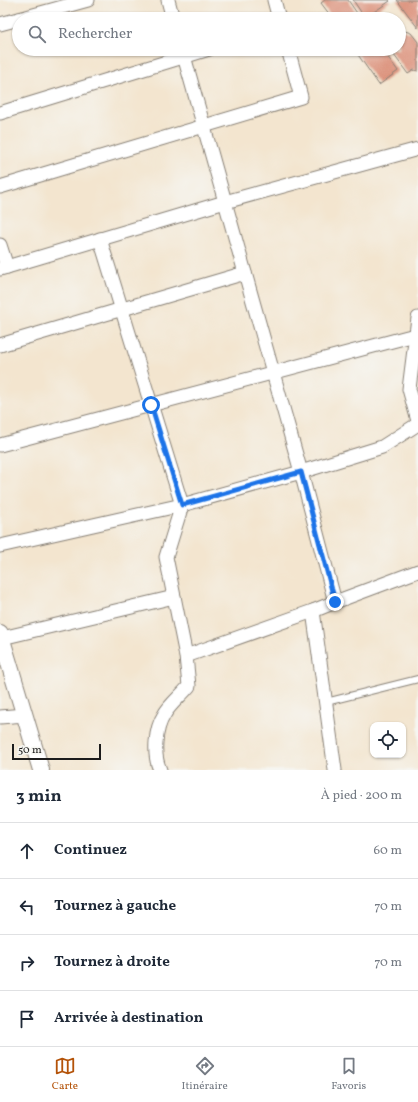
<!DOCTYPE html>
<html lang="fr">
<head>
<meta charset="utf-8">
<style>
  :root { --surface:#fff; --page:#f6f6f7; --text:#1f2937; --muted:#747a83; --line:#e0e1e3; --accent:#b45309 }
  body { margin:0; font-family:Vollkorn,serif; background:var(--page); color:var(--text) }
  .controls { position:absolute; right:12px; bottom:12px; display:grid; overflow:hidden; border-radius:8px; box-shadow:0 1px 3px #0004 }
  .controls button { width:36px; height:36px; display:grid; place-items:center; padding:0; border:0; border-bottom:1px solid var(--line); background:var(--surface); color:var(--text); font:20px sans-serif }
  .scale { position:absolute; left:12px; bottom:10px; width:89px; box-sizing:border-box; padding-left:4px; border:2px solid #1c1c1c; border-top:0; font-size:11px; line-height:14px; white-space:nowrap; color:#1c1c1c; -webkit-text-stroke:3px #f6f6f2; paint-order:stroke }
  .stop { position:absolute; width:12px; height:12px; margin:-9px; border:3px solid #1a73e8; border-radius:50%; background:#fff }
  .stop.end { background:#1a73e8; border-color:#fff; box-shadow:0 1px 4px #0008 }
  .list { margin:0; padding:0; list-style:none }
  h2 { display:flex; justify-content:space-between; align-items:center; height:52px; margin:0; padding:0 16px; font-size:17px }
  h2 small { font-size:13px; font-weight:400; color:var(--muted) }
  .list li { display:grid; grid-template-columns:26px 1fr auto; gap:12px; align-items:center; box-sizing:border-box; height:56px; padding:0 16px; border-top:1px solid var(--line) }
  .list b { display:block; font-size:15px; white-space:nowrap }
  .list em { font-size:13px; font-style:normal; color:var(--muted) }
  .icon { flex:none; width:22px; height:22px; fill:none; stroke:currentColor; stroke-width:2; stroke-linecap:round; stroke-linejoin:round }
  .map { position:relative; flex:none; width:418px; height:770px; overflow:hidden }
  .search { position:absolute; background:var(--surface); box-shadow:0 1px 3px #0004; left:12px; right:12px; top:12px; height:44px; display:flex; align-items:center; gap:10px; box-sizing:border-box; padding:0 14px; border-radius:22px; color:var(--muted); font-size:15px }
  .sheet { height:276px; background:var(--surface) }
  nav { display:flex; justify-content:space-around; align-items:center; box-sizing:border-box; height:56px; border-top:1px solid var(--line); background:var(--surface); font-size:11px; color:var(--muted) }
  nav a { display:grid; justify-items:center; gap:2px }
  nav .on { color:var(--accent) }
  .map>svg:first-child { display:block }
  .building { fill:#dc917a }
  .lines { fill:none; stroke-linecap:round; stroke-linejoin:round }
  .service-casing { stroke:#888076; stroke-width:8 }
  .minor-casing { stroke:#888076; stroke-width:15 }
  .tertiary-casing { stroke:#888076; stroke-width:18 }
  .service { stroke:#fff; stroke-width:6 }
  .minor { stroke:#fff; stroke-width:13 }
  .tertiary { stroke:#fff; stroke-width:16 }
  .route { stroke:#1a73e8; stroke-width:5 }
</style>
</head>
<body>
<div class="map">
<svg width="418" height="770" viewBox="0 0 418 770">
  <rect width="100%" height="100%" fill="#f6f6f2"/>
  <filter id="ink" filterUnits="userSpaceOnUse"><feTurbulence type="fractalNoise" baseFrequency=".025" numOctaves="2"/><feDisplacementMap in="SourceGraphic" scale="8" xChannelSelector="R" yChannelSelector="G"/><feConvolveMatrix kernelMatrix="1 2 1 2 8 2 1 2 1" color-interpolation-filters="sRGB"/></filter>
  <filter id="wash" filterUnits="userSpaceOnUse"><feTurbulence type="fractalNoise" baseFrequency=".012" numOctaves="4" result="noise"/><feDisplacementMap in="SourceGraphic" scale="16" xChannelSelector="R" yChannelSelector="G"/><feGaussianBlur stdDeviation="0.9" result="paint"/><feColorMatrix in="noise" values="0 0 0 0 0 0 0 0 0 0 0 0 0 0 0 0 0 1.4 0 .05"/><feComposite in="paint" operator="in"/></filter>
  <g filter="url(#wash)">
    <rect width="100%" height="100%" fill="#f3e5cf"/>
    <g id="blocks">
      <g class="building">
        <path d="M325,0H348L361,19H333L321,3Z"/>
        <path d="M353,0H389L390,1L365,18Z"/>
        <path d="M397,0H418V28Z"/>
        <path d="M399,29L411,33L418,42V71L414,70L408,74L391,51V49H399Z"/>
        <path d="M354,49H382L398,71L379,85Z"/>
      </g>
    </g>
  </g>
  <g filter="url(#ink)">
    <use href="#blocks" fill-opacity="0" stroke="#888076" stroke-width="1"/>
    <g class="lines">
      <g class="service-casing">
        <path id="service" d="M326,702L418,679"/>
      </g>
      <g class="minor-casing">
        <g id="minor">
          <path d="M168,0L173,19"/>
          <path d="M274,0L279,19"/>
          <path d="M19,19L88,0"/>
          <path d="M0,24L19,19"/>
          <path d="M182,49L301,472L335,602"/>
          <path d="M0,113L209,49"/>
          <path d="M0,187L301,97L288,49"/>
          <path d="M100,239L182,505L166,557L186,656L189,686C182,695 169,705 164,715C155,729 153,755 160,770"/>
          <path d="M0,245L7,267"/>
          <path d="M0,269L225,202L418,149"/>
          <path d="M418,318L409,389L418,421"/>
          <path d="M0,345L245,273"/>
          <path d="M0,445L415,335"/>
          <path d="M0,546L182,505L301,472L382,447L418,424"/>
          <path d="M313,611L335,770"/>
          <path d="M2,638L174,597"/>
          <path d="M186,656L313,611L335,602L418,571"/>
          <path d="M0,717L25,715"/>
        </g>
      </g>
      <g class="tertiary-casing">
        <path id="tertiary" d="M0,633L41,770"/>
      </g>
      <use href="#service" class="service"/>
      <use href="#minor" class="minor"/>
      <use href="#tertiary" class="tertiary"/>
    </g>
  </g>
  <g class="lines" filter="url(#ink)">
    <path class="route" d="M151,405L182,505L301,472L335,602"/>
  </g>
</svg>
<div class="controls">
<button><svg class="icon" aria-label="locate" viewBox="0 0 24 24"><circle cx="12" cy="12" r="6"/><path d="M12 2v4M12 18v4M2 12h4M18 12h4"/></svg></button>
</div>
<div class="scale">50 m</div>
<div class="stop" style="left:151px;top:405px"></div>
<div class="stop end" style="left:335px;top:602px"></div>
<div class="search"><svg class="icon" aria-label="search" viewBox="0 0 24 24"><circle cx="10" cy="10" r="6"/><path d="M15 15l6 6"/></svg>Rechercher</div>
</div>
<section class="sheet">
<h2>3 min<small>À pied · 200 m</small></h2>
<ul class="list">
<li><svg class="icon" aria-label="ahead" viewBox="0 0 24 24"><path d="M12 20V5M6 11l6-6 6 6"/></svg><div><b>Continuez</b></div><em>60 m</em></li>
<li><svg class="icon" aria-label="left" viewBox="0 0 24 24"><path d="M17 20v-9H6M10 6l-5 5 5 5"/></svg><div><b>Tournez à gauche</b></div><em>70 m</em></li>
<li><svg class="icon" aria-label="right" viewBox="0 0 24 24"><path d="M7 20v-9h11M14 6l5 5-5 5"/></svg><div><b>Tournez à droite</b></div><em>70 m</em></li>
<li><svg class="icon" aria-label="arrive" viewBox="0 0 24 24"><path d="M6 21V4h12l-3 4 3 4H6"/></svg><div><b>Arrivée à destination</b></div></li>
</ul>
</section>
<nav>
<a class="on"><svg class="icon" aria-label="map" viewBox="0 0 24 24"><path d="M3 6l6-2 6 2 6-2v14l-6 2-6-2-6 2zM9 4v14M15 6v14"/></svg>Carte</a>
<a><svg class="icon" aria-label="directions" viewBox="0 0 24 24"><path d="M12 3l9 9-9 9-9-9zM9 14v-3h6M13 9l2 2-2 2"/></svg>Itinéraire</a>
<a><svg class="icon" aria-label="saved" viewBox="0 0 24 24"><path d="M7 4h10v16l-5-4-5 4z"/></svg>Favoris</a>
</nav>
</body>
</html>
